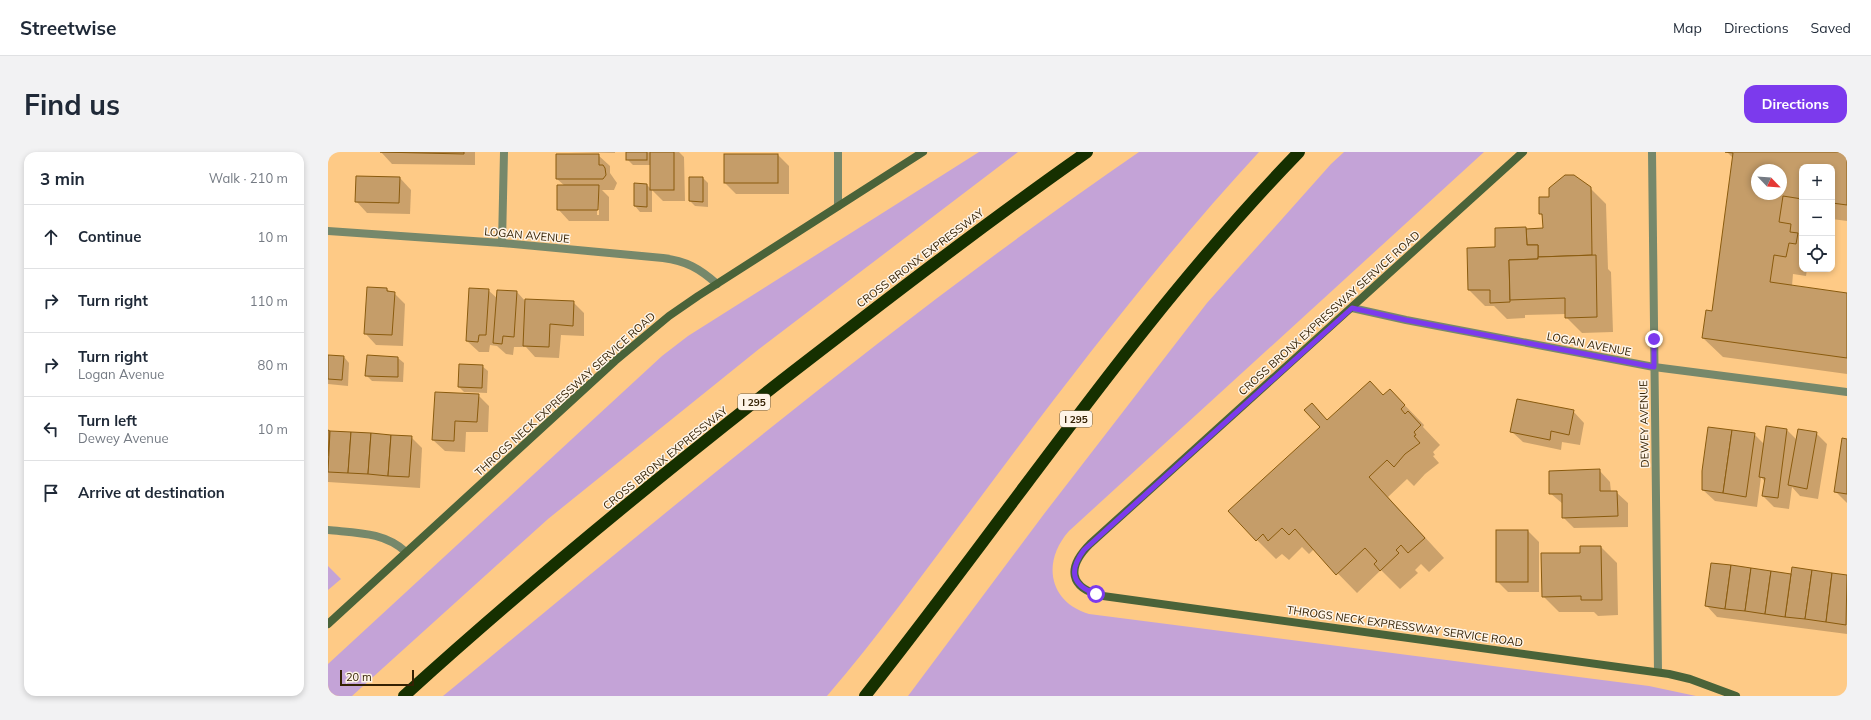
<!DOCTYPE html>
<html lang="en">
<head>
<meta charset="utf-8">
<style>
  :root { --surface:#fff; --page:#f2f2f3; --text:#1f2937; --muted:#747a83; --line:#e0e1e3; --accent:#7c3aed }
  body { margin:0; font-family:Mulish,sans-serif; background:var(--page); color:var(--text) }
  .controls { position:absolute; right:12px; top:12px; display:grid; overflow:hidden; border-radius:8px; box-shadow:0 2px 6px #0003 }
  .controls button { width:36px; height:36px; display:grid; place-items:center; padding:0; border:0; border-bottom:1px solid var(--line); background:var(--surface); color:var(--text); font:20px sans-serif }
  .compass { position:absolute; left:1423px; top:12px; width:36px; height:36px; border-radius:50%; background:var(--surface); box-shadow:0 2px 6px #0003; rotate:115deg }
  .scale { position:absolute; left:12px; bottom:10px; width:74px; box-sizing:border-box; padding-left:4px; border:2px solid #342103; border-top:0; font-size:11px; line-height:14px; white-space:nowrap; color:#342103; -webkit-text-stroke:3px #fef4e7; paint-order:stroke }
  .stop { position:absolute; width:12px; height:12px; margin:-9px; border:3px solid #7c3aed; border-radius:50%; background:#fff }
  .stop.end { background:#7c3aed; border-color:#fff; box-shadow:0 1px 4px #0008 }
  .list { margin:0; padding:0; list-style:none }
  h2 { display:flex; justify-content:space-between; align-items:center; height:52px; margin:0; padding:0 16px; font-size:17px }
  h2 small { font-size:13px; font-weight:400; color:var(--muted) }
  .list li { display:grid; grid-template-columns:26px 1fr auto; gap:12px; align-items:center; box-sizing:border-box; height:64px; padding:0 16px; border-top:1px solid var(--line) }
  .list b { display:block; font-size:15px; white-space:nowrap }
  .list p { margin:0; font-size:13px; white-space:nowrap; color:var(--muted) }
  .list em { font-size:13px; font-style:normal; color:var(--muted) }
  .icon { flex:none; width:22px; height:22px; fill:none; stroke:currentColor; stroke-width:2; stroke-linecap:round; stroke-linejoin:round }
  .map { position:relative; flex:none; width:1519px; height:544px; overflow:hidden; border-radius:12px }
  header { display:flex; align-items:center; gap:24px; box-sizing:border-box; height:56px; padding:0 20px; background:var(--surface); border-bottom:1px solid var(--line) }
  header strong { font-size:19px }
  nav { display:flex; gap:22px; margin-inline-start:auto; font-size:14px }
  .intro { display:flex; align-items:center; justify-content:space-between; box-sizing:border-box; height:96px; padding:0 24px }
  h1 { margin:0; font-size:28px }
  .button { padding:10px 18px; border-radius:12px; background:var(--accent); color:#fff; font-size:14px; font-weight:700 }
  main { display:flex; gap:24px; padding:0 24px }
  aside { flex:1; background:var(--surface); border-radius:12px; box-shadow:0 2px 6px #0003 }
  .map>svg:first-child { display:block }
  .green { fill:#c4a3d7 }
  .shadow { fill:#0003; fill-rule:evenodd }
  .building { fill:#c59d69; stroke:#8a5b0e; fill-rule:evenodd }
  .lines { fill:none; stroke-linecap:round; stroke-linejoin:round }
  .street { stroke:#76886b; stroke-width:8 }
  .secondary { stroke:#4a6339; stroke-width:8 }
  .highway { stroke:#163000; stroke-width:12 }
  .route { stroke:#7c3aed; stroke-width:5 }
  .labels { text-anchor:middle; stroke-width:3; stroke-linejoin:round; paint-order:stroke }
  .shield { fill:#fef4e7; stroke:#716047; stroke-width:1 }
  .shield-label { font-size:10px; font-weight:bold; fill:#342103 }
  .street-label { font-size:11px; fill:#342103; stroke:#fef4e7 }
</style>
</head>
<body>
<header>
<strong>Streetwise</strong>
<nav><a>Map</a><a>Directions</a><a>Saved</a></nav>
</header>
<div class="intro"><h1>Find us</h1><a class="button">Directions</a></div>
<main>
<aside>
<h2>3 min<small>Walk · 210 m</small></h2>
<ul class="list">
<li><svg class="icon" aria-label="ahead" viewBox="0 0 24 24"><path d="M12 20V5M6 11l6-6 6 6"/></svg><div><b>Continue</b></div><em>10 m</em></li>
<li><svg class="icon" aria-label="right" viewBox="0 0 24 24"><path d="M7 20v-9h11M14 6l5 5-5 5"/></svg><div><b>Turn right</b></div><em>110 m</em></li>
<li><svg class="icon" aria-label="right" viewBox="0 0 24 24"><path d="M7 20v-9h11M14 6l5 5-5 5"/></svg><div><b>Turn right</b><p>Logan Avenue</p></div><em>80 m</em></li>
<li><svg class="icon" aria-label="left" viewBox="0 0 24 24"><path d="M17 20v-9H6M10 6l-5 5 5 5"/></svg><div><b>Turn left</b><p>Dewey Avenue</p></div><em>10 m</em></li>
<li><svg class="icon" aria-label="arrive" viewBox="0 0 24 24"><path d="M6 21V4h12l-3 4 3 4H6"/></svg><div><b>Arrive at destination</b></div></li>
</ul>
</aside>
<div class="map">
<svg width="1519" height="544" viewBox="0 0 1519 544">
  <rect width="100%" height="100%" fill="#feca86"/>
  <g class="green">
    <path d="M651,0H690L431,197L220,367L24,544H0V512L334,204L360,184Z"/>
    <path d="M811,0H931C825,115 733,237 640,362C594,423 549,486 499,544H115C342,357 568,167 811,0Z"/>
    <path d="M1016,0H1156L741,379C714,409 720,450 761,462L1321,534L1368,544H580L716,362L879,151L1003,12Z"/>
    <path d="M0,414L13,427L0,438Z"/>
  </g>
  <g class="shadow">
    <path d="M53,0H147V13L64,12Z"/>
    <path d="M240,0H287V1Z"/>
    <path d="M299,0H351L356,5L357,49H335L324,38V60H312L307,54L319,33L323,37V13H305L299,7Z"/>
    <path d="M1399,0H1519V69L1504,67V15H1474V64L1471,82L1474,85V117H1479L1478,124L1465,122L1464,134L1519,142V222L1395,205L1375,186L1385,160L1406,7ZM1429,18H1453V42H1429Z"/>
    <path d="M270,3L282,14V21L289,31L286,38H274L281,45V69H241L230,57L237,34L229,27ZM269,44H271V63H269Z"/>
    <path d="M397,3H450L461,14V42H408L397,31Z"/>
    <path d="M28,25L72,26L83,38L82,62L39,61L28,49Z"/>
    <path d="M375,26L380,31V55L367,54L362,49Z"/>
    <path d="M1262,36L1278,52L1280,117L1283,120L1285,180L1254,181L1238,165V162L1197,163V166L1179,167L1166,154H1157L1141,138L1168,96L1198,76L1200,78L1216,77L1215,65L1212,61L1222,46Z"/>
    <path d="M59,137L62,140L66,141L77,152L75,194L48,193L37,181Z"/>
    <path d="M160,138L170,147L189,140L198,150H245L256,161V184L233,183L231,206L207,205L198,195H186L185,203L178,202L169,194L162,193L161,200H151L139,189Z"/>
    <path d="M0,204L16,205L21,211L20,234L0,232Z"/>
    <path d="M70,206L76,211L75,230L44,229L38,223Z"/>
    <path d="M154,214L160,219L159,241L136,240L131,235Z"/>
    <path d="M1062,238L1096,273L1095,275L1112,293L1105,300L1107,303L1105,304L1111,311L1097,322L1086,334L1079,327L1060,345L1116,406L1101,420L1093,412L1087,418L1090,421L1072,437L1053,418L1029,441L986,397L981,402L974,395L961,408L954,402L948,407L929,388L993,275L984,253L1000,269L1056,244Z"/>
    <path d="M150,243L161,254L160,280H138L137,300L117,299L105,288Z"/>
    <path d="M1245,259L1256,271L1252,293L1234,290L1233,298L1195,290L1183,279Z"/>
    <path d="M1459,278L1469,288L1488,281L1499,292L1490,347L1472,344L1464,335L1461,357L1446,355L1435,344L1437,330L1433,325L1429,355L1387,349L1375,338L1426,282L1437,293Z"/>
    <path d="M0,280L83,285L94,296L92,336L0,330Z"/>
    <path d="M1519,288V351L1507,339Z"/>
    <path d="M1271,318L1282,330L1283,340H1288L1300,351V375L1246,376L1235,365V352L1222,341Z"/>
    <path d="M1200,379L1211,390V440H1180L1169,429Z"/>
    <path d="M1253,395H1273L1289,411L1290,463L1270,464L1266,460H1231L1215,444L1253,401Z"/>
    <path d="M1384,412L1464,423L1465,416L1519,424V482L1389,465L1378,453Z"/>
  </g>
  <g class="building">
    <path d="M52,0H136V2Z"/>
    <rect x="298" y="0" width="21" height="8"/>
    <rect x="322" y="0" width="24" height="38"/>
    <path d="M1397,0H1519V53L1504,51V15H1474V47L1455,44L1451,70L1463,72L1462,80L1470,81L1468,92L1461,91L1458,105L1446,103L1442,130L1519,141V206L1374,186L1378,158L1384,159L1405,1ZM1429,18H1453V42H1429Z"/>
    <path d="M228,2H271V13H275L277,16L278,23L275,27H228Z"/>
    <rect x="396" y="2" width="54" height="29"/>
    <path d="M1237,23H1246L1263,35L1264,103L1210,105V93H1199L1198,77L1215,76L1214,62H1211V45H1221V36Z"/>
    <path d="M28,24L72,25L71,51L27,50Z"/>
    <path d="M361,25H375V50L361,49Z"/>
    <path d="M306,31L319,32V55L306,54Z"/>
    <path d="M229,33H271L270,58H229Z"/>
    <path d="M1198,75L1199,93H1210V107L1181,108L1182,150L1162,151V138H1140L1139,96L1167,95V76Z"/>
    <path d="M1268,103L1269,165L1237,166V146L1182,148L1181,108L1210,107V105Z"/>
    <path d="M39,135L59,136V139L67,140L64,183L36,182Z"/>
    <path d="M141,136L161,137L158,183H151L150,190L138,189Z"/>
    <path d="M169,138L189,139L186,185L175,184L174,192L165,191Z"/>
    <path d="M197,147L246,149L245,174L222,172L221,195L195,194Z"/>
    <path d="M0,203L16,204L14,228L0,227Z"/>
    <path d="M39,203L70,205V225L37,224Z"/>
    <path d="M131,212L155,213L154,236L130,235Z"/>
    <path d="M1042,229L1055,243L1062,237L1077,253L1073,257L1077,262L1080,259L1093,273L1086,280L1088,283L1086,284L1092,291L1077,302L1066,315L1059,308L1041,325L1097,386L1080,401L1073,393L1068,398L1071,401L1052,419L1046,412L1049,409L1037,396L1008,423L967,377L961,383L954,376L940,389L935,382L928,389L900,359L992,275L976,258L984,251L999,268Z"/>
    <path d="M107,240L151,242L149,270L127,269L126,289L104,288Z"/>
    <path d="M1189,247L1246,258L1241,283L1223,279L1222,288L1182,280Z"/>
    <path d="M1438,274L1459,277L1450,346L1434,344L1437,326L1431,325Z"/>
    <path d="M1380,275L1404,278L1395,341L1374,338V319Z"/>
    <path d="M1470,277L1489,280L1479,337L1460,333Z"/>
    <path d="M0,278L2,279L0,304Z"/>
    <path d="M1404,278L1427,281L1418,345L1395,341Z"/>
    <path d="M2,279L23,280L20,321L0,320Z"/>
    <path d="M23,280L43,281L40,322L20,321Z"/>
    <path d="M43,281L63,283L60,324L40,322Z"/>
    <path d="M63,283L84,284L81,325L60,324Z"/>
    <path d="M1514,286L1519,287V342L1506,340Z"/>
    <path d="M1272,317V339H1289L1290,364L1234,366V342H1221V319Z"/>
    <rect x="1168" y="378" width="32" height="52"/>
    <path d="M1252,394H1273L1274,448H1253V444L1214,445L1213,401H1252Z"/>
    <path d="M1383,411L1403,413L1397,457L1377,454Z"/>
    <path d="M1403,413L1423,416L1417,459L1397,457Z"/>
    <path d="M1464,415L1484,418L1477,467L1457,465Z"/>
    <path d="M1423,416L1443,419L1437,462L1417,459Z"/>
    <path d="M1484,418L1504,421L1498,470L1477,467Z"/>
    <path d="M1443,419L1463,422L1457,465L1437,462Z"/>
    <path d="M1504,421L1519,423L1518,473L1498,470Z"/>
  </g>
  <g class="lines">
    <g class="street">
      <path d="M1324,0L1330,520"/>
      <path d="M510,54V0"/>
      <path d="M0,79L174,91L335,106C358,109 371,116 389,132"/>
      <path d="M174,91L176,0"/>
      <path d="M1024,156L1078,168L1326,215L1519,240"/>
      <path d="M0,378C29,381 56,380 78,400"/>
    </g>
    <g class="secondary">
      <path d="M1195,0L762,392C739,415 740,436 775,444L1341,522L1362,527L1408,544"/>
      <path d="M0,472L287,209L341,164L370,144L595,0"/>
    </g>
    <g class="highway">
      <path d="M76,544C197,434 324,330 453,229C554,151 655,73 759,0"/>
      <path d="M537,544C681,363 809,167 971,0"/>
    </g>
  </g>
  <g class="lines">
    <path class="route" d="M768,442C743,433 741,418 756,398L1024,156L1078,168L1326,215V187"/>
  </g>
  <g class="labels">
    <g class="shield">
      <rect x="410" y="242" width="32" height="16" rx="3"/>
      <rect x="732" y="259" width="32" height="16" rx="3"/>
    </g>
    <g class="shield-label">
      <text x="426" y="254">I 295</text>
      <text x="748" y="271">I 295</text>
    </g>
    <g class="street-label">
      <text transform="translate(199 83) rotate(5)" y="4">LOGAN AVENUE</text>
      <text transform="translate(592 106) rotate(-37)" y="4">CROSS BRONX EXPRESSWAY</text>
      <text transform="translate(1001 161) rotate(-42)" y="4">CROSS BRONX EXPRESSWAY SERVICE ROAD</text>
      <text transform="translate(1261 192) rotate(11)" y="4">LOGAN AVENUE</text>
      <text transform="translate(237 242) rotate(-42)" y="4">THROGS NECK EXPRESSWAY SERVICE ROAD</text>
      <text transform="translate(1316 272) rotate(-91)" y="4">DEWEY AVENUE</text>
      <text transform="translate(337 306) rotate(-39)" y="4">CROSS BRONX EXPRESSWAY</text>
      <text transform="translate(1077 474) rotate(8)" y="4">THROGS NECK EXPRESSWAY SERVICE ROAD</text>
    </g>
  </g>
</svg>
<div class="controls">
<button>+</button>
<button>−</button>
<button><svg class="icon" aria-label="locate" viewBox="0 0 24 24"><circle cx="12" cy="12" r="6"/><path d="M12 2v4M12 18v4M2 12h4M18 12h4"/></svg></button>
</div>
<svg class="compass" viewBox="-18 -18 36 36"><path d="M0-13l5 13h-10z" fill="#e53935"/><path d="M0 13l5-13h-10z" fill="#747a83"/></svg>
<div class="scale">20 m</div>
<div class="stop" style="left:768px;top:442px"></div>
<div class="stop end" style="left:1326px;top:187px"></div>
</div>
</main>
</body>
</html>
